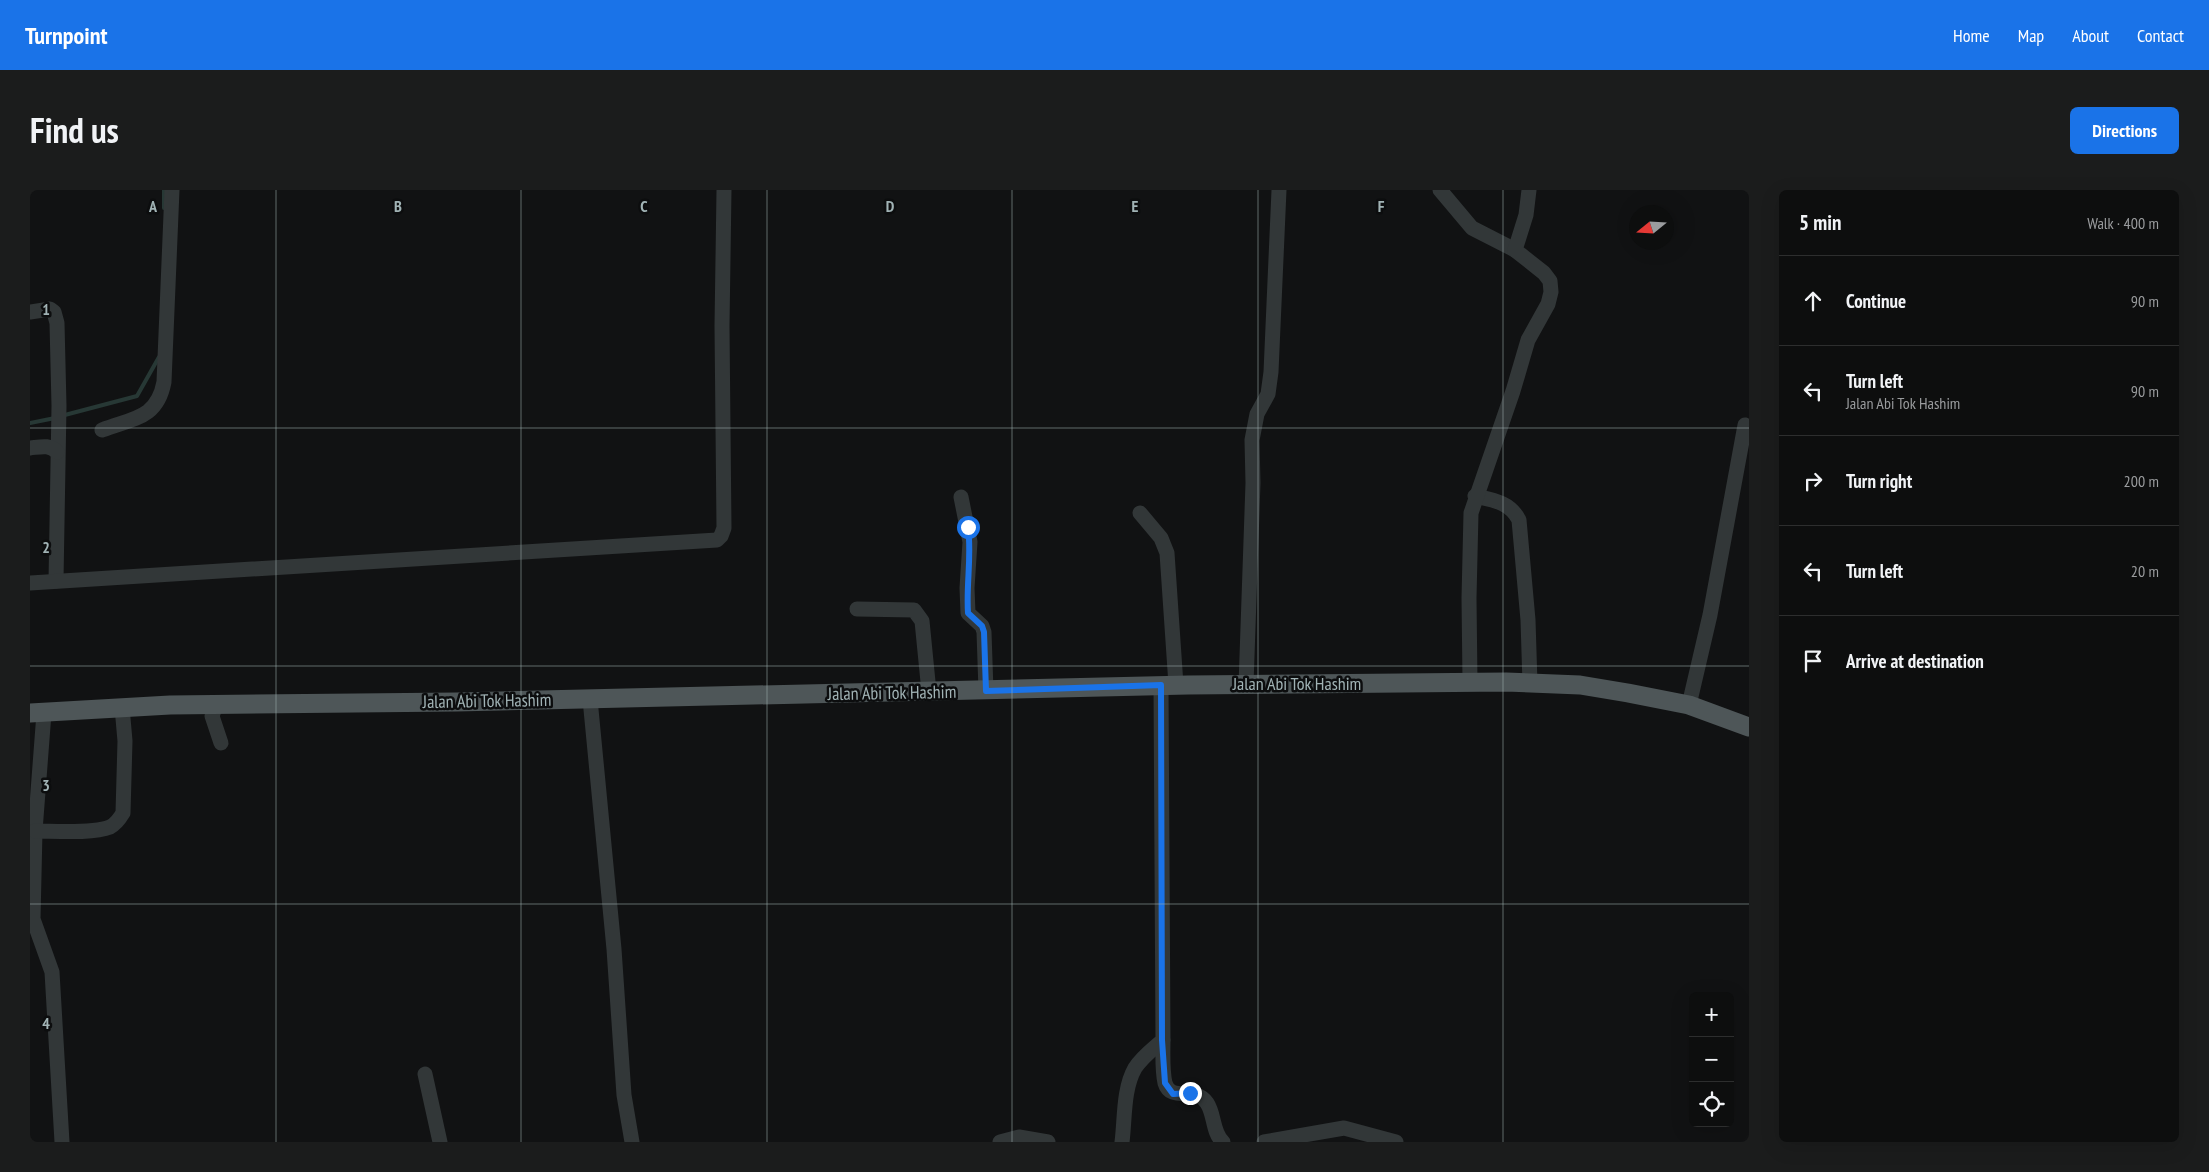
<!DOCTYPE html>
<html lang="en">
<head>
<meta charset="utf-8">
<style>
  :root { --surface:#0d0e0e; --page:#1b1c1c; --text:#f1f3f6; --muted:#9a9c9e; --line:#2d2e2e; --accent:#1a73e8 }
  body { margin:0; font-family:"PT Sans Narrow",sans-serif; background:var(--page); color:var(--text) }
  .controls { position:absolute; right:15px; bottom:15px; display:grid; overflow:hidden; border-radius:8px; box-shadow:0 5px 20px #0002 }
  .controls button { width:45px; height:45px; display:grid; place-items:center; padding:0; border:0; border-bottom:1px solid var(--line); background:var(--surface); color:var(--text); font:25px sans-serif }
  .compass { position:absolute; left:1599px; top:15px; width:45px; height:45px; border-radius:50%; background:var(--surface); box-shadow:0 5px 20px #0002; rotate:252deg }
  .stop { position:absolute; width:15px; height:15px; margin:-11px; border:4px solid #1a73e8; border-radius:50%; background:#fff }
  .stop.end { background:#1a73e8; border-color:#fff; box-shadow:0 1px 5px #0008 }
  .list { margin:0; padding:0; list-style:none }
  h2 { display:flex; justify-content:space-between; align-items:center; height:65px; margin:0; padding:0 20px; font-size:21px }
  h2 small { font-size:16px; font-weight:400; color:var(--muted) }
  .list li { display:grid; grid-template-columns:32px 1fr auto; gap:15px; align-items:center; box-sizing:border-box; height:90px; padding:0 20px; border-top:1px solid var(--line) }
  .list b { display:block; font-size:19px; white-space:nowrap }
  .list p { margin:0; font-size:16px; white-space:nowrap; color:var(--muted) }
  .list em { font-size:16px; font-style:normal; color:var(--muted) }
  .icon { flex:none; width:28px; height:28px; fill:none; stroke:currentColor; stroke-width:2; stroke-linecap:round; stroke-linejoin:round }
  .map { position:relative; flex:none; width:1719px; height:952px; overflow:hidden; border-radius:8px }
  header { display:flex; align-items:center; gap:30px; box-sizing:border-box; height:70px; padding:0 25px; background:var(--accent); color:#fff }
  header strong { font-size:24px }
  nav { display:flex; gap:28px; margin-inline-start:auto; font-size:18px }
  .intro { display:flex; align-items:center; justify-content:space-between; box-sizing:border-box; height:120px; padding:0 30px }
  h1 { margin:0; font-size:35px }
  .button { padding:12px 22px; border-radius:8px; background:var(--accent); color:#fff; font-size:18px; font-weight:700 }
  main { display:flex; gap:30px; padding:0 30px }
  aside { flex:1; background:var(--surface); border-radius:8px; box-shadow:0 5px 20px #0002 }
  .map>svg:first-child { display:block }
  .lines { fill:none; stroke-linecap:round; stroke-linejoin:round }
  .stream { stroke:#273835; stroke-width:4 }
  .minor { stroke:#323738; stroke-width:15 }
  .major { stroke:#4e5658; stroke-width:19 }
  .route { stroke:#1a73e8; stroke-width:6 }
  .grid { fill:none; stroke:#a1b3b5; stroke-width:1; stroke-opacity:0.55 }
  .labels { text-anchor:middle; stroke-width:5; stroke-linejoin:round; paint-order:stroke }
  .street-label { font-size:18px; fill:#a1b3b5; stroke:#0c0d0e }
  .grid-label { font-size:16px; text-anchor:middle; font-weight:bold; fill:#a1b3b5; stroke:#0c0d0e; stroke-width:5; stroke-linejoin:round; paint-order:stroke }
</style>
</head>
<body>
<header>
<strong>Turnpoint</strong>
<nav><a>Home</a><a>Map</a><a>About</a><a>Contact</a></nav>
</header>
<div class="intro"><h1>Find us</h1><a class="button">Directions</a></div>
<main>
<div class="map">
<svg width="1719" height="952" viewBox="0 0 1719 952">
  <rect width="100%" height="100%" fill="#111213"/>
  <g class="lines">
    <g class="stream">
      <path d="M134,0V18"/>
      <path d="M31,226L107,206L129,167"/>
      <path d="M0,233L25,228"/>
    </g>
    <g class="minor">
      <path d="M1410,0L1442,38L1485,60"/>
      <path d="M0,122L20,119L24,122L27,133L29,216L26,391"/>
      <path d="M72,240C103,228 127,229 134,192L142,0"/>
      <path d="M0,258C10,257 20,254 27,262"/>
      <path d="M1445,306C1463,310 1480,312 1489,330L1498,430L1500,494"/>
      <path d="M931,307L940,352L937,398L938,423L952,436L954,442L956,501"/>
      <path d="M1110,323L1131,348L1137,363L1146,495"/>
      <path d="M0,393L687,350L691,346L694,338L692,136L694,0"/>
      <path d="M827,419L884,420L892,431L899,502"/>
      <path d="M1440,492L1439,408L1441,323L1483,201L1498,150L1518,114L1521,102L1520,91L1514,83L1485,60L1496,25L1499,0"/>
      <path d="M1216,495L1223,293L1222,250L1227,224L1238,204L1241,182L1249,0"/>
      <path d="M560,509L584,759L594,905L602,952"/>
      <path d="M186,515L182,526L191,553"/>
      <path d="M1659,515L1680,425L1715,235"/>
      <path d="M14,523L5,641L3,729L22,782L32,952"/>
      <path d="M5,641C24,641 63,644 80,637C86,634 90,628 93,623L95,551L92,517"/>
      <path d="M1133,850C1133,863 1132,880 1135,893C1141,913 1165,895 1177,913C1185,925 1182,942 1193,952"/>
      <path d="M395,884L410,952"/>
      <path d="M970,952L989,947L1018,952"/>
      <path d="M1092,952C1095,929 1093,899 1105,878C1112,867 1123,859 1133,850L1131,495"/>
      <path d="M1234,952L1314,938L1366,952"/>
    </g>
    <path class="major" d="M0,523L140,515L426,512L1158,495L1476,492L1550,495L1598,503L1659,515L1719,537"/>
  </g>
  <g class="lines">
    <path class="route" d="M938,337C942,366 936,394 938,423L952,436L954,442L956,501L1131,495L1132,850L1135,893L1143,904L1160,903"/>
  </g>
  <path class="grid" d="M246,0V952M491,0V952M737,0V952M982,0V952M1228,0V952M1473,0V952M0,238H1719M0,476H1719M0,714H1719"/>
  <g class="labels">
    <g class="street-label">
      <text x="1267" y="500">Jalan Abi Tok Hashim</text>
      <text transform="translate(862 503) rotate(-1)" y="6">Jalan Abi Tok Hashim</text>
      <text transform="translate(457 511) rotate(-1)" y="6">Jalan Abi Tok Hashim</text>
    </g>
  </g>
  <g class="grid-label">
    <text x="123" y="22">A</text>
    <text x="368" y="22">B</text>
    <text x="614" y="22">C</text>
    <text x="860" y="22">D</text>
    <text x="1105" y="22">E</text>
    <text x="1351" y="22">F</text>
    <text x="16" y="125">1</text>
    <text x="16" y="363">2</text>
    <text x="16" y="601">3</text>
    <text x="16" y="839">4</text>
  </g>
</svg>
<div class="controls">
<button>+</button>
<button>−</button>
<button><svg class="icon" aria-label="locate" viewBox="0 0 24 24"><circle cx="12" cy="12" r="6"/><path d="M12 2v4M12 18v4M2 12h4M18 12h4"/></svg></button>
</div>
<svg class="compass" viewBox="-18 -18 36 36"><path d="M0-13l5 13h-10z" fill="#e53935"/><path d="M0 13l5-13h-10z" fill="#9a9c9e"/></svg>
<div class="stop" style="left:938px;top:337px"></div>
<div class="stop end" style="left:1160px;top:903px"></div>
</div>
<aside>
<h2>5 min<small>Walk · 400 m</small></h2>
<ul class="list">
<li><svg class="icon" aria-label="ahead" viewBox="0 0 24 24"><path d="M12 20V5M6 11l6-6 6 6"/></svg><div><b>Continue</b></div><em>90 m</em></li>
<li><svg class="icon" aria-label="left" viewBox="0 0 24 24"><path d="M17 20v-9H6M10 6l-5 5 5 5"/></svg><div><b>Turn left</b><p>Jalan Abi Tok Hashim</p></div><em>90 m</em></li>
<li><svg class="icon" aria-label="right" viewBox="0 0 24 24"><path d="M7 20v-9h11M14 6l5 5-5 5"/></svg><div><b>Turn right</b></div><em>200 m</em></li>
<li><svg class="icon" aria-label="left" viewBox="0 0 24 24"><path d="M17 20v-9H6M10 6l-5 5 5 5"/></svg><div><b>Turn left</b></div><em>20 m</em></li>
<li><svg class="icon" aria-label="arrive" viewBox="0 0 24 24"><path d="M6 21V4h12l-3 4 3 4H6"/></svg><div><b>Arrive at destination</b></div></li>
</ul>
</aside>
</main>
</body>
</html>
